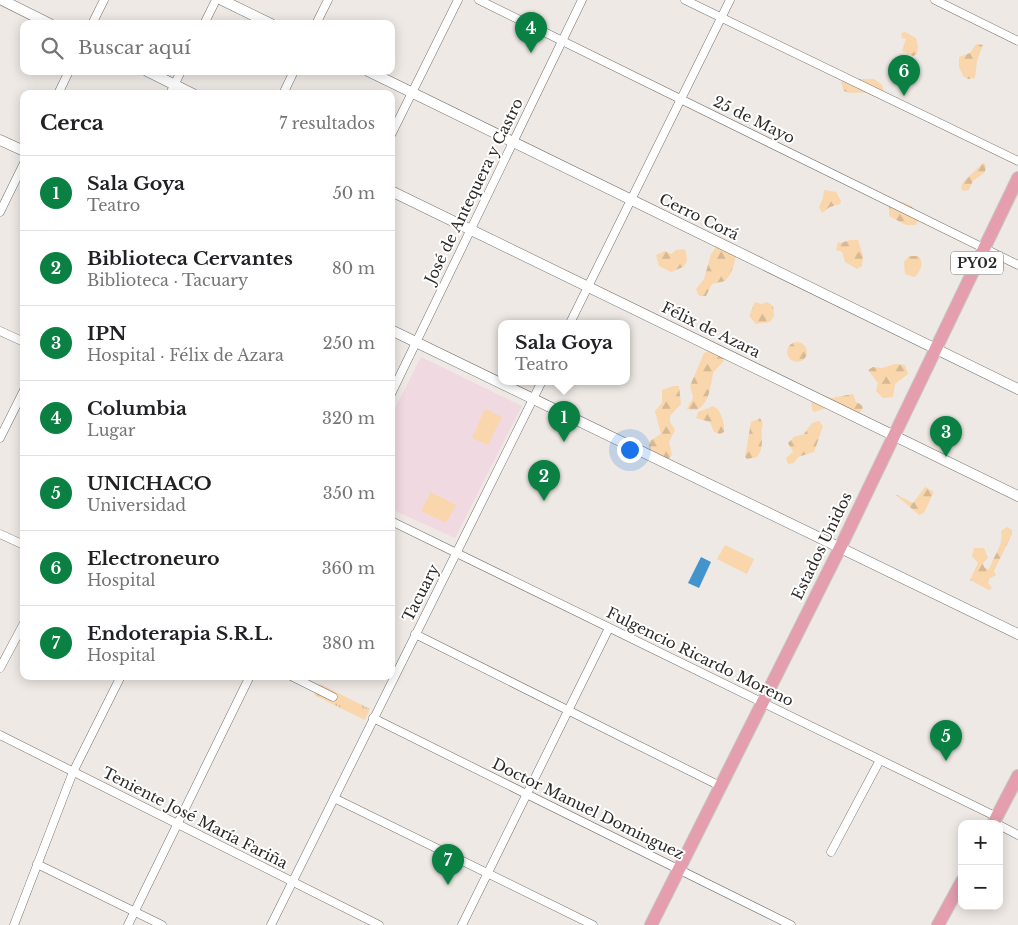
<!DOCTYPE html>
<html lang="es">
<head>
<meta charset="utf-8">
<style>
  :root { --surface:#fff; --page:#f6f6f6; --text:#202124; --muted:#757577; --line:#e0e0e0; --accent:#0b8043 }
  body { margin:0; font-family:"Libre Baskerville",serif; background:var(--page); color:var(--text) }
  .controls { position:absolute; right:15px; bottom:15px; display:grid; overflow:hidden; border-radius:10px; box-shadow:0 2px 12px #0003 }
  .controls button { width:45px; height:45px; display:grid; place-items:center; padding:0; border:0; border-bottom:1px solid var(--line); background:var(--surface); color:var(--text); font:25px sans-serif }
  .you { position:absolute; left:629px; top:449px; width:18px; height:18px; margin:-12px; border:4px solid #fff; border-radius:50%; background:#1a73e8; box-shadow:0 0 0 8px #1a73e833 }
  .badge { display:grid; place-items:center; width:32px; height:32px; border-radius:50%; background:var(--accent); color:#fff; font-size:16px; font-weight:700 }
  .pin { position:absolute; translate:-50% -41px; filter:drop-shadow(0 1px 2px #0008) }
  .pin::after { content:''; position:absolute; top:26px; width:18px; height:15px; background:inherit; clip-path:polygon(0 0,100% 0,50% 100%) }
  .popup { position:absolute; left:498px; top:320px; width:132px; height:65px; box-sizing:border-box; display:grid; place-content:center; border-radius:10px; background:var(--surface); filter:drop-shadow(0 1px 4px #0005); font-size:16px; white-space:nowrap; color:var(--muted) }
  .popup b { font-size:19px; color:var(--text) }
  .popup::after { content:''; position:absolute; left:50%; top:100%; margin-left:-10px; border:10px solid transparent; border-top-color:var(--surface) }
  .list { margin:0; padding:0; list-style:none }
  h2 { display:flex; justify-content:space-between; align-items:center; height:65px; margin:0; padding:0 20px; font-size:21px }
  h2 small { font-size:16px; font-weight:400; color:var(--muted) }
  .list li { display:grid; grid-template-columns:32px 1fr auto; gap:15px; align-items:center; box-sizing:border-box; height:75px; padding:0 20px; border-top:1px solid var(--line) }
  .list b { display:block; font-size:19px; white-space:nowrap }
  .list p { margin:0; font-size:16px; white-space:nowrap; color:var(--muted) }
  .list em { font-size:16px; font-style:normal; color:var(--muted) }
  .icon { flex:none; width:28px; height:28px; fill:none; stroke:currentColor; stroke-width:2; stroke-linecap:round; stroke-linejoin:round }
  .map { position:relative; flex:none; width:1018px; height:925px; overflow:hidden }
  .search { position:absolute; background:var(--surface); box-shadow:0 2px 12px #0003; left:20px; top:20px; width:375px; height:55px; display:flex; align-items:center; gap:12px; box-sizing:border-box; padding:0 18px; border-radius:10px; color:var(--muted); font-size:19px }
  .panel { position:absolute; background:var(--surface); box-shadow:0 2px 12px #0003; left:20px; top:90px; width:375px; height:590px; border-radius:10px }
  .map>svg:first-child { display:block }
  .education { fill:#f1d9e2 }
  .grass { fill:url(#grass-tufts) }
  .forest { fill:url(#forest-firs) }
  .pitch { fill:#f9d6ab }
  .water { fill:#4394cd }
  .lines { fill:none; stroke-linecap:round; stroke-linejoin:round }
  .minor-casing { stroke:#76726e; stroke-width:9 }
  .tertiary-casing { stroke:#76726e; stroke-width:11 }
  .primary-casing { stroke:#c8c8c7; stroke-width:14 }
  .minor { stroke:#fff; stroke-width:8 }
  .tertiary { stroke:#fff; stroke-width:10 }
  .primary { stroke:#e49eae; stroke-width:12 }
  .labels { text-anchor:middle; stroke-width:4; stroke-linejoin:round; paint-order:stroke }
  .shield { fill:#fff; stroke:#6b6a68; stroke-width:1 }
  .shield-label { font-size:14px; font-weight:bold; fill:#2c2a28 }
  .street-label { font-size:15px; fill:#2c2a28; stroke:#fff }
</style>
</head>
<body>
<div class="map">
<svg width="1018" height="925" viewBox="0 0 1018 925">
  <defs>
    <pattern id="grass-tufts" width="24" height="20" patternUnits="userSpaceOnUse" patternTransform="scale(1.25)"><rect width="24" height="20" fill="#f9d6ab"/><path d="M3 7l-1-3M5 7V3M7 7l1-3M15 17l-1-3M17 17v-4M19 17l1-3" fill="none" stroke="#d6b893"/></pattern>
    <pattern id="forest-firs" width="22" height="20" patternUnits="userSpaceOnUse" patternTransform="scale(1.25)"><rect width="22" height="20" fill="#f9d6ab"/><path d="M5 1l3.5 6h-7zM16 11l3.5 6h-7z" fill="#d6b893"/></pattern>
  </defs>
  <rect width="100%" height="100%" fill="#eee9e4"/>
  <path class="education" d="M421,357L522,406L455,538L391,509V416Z"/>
  <path class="grass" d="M320,684L370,709L365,720L314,695Z"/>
  <g class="forest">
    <path d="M905,32L916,38L918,46L917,54L913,56L902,51L906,39L902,38L901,33Z"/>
    <path d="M976,44L983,45L977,61L975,78L968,79L963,76L959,67V57L970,53Z"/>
    <path d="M847,79H874L882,85L884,92L875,97C860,88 856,96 844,91L841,82Z"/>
    <path d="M983,163L986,165L985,172L973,181L969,190L963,191L961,188L963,182Z"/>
    <path d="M824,190L836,192L841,201L840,204L830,207L822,213L819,207L823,198Z"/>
    <path d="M896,201C908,202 916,208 919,219L916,225H906L889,216V203Z"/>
    <path d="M850,240H858L863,256L862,266L857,269L845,262L842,252L836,250L838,242L841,243Z"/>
    <path d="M717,246L736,257L731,273L725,281L712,284L706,296H699L696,289L704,279L711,254Z"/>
    <path d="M683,249L686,251L687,261L683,267L671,272L659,266L656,255L665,251L671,254L676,250Z"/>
    <path d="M909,256H918C925,262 920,273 914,277L905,274L904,262Z"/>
    <path d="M755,302L761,304L767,302L773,306L774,316L770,322L756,324L749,316Z"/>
    <circle cx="797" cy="352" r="10"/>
    <path d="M714,349L726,355C724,364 715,368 713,374C710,387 710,402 697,410L687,409L693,398L690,386L704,353Z"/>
    <path d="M895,364L905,365L908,374L895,384L893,397L883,398L876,391L878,383L868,370L873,367L882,368Z"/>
    <path d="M673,386H679L681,404L670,416V422L675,430L669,442L672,455L667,460L648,451L650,441L661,434L655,411L662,403V390Z"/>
    <path d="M815,393L832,398L853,394L856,402L862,405L863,408C853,424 842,416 830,407L814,412L812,410L811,400Z"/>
    <path d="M713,406C721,409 725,424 724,432L720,434L714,432L710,422L696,418L698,412Z"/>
    <path d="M760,418L763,424C759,435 766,445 757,457L747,459L745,457L751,422Z"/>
    <path d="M819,421L823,426L814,452L798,457L794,463L788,464L786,458L793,452L788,443L794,437L804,434L812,423Z"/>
    <path d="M925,487L934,492L924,513L919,515L895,494L913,503Z"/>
    <path d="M1007,527L1012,530V534L994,571L996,575L990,578L988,583L992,588L989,590L970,580L978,563L972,556L974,548H984L988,558L983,563L984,567L989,570C993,556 1004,546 1001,531Z"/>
  </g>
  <g class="pitch">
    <path d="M485,409L502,417L488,445L472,438Z"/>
    <path d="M431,492L456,505L446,523L421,511Z"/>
    <path d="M725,545L754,559L747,574L717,559Z"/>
  </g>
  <path class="water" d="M701,557L711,562L699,588L688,583Z"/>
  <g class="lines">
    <g class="minor-casing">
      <g id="minor">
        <path d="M479,0L1018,265"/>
        <path d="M685,0L1018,161"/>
        <path d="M935,0L1018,41"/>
        <path d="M92,24L104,0"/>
        <path d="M204,24L216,0"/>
        <path d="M316,24L328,0"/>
        <path d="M58,94L69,71"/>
        <path d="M170,94L181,71"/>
        <path d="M283,94L294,71"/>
        <path d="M391,135L458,0"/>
        <path d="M0,212L24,163"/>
        <path d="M570,323L730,0"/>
        <path d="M0,331L24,342"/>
        <path d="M391,394L582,0"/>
        <path d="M0,438L24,390"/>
        <path d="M391,521L997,817"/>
        <path d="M0,534L24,545"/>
        <path d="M415,634L720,786"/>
        <path d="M0,668L24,623"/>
        <path d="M291,676L333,697"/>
        <path d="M373,718L791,925"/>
        <path d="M0,735L379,925"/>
        <path d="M334,798L593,925"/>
        <path d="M999,825L1018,835"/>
        <path d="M831,852L880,760"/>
        <path d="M37,864L162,925"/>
        <path d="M14,925L73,772L121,676"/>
        <path d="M128,925L250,676"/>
        <path d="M271,925L542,381"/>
        <path d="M462,925L609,628"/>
      </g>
    </g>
    <g class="tertiary-casing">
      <g id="tertiary">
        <path d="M2,0L50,24"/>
        <path d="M222,0L271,24"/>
        <path d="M147,71L193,94"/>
        <path d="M368,71L1018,389"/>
        <path d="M0,140L24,151"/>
        <path d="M391,191L1018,496"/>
        <path d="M391,330L1018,634"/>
      </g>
    </g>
    <g class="primary-casing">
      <g id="primary">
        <path d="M993,824L1018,776"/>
        <path d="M651,925L840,548L1018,178"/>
        <path d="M938,925L962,881"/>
      </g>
    </g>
    <use href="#minor" class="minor"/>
    <use href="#tertiary" class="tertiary"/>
    <use href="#primary" class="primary"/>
  </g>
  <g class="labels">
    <rect class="shield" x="951" y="251.5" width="52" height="23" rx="4"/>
    <g class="shield-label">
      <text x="977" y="268">PY02</text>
    </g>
    <g class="street-label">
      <text transform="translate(754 120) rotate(26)" y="5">25 de Mayo</text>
      <text transform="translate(474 191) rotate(-64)" y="5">José de Antequera y Castro</text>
      <text transform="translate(699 217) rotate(26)" y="5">Cerro Corá</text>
      <text transform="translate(711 330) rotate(26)" y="5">Félix de Azara</text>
      <text transform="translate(822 546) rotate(-64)" y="5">Estados Unidos</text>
      <text transform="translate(421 593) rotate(-63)" y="5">Tacuary</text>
      <text transform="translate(700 657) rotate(26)" y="5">Fulgencio Ricardo Moreno</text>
      <text transform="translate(588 809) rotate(26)" y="5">Doctor Manuel Dominguez</text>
      <text transform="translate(195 818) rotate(27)" y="5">Teniente José María Fariña</text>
    </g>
  </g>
</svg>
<div class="controls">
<button>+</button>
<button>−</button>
</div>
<div class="you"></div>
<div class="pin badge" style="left:564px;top:442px">1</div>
<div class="popup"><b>Sala Goya</b>Teatro</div>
<div class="pin badge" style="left:544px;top:501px">2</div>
<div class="pin badge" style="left:946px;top:457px">3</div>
<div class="pin badge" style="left:531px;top:53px">4</div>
<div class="pin badge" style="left:946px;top:761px">5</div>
<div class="pin badge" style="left:904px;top:96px">6</div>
<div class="pin badge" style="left:448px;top:885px">7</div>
<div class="search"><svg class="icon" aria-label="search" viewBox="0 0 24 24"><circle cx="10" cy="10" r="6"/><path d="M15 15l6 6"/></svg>Buscar aquí</div>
<section class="panel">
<h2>Cerca<small>7 resultados</small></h2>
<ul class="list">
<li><span class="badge">1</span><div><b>Sala Goya</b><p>Teatro</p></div><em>50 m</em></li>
<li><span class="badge">2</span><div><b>Biblioteca Cervantes</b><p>Biblioteca · Tacuary</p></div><em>80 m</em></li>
<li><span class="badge">3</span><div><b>IPN</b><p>Hospital · Félix de Azara</p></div><em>250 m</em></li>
<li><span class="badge">4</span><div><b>Columbia</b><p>Lugar</p></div><em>320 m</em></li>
<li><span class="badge">5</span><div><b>UNICHACO</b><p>Universidad</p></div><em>350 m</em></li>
<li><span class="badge">6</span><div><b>Electroneuro</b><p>Hospital</p></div><em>360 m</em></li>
<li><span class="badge">7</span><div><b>Endoterapia S.R.L.</b><p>Hospital</p></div><em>380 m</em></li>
</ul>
</section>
</div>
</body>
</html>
